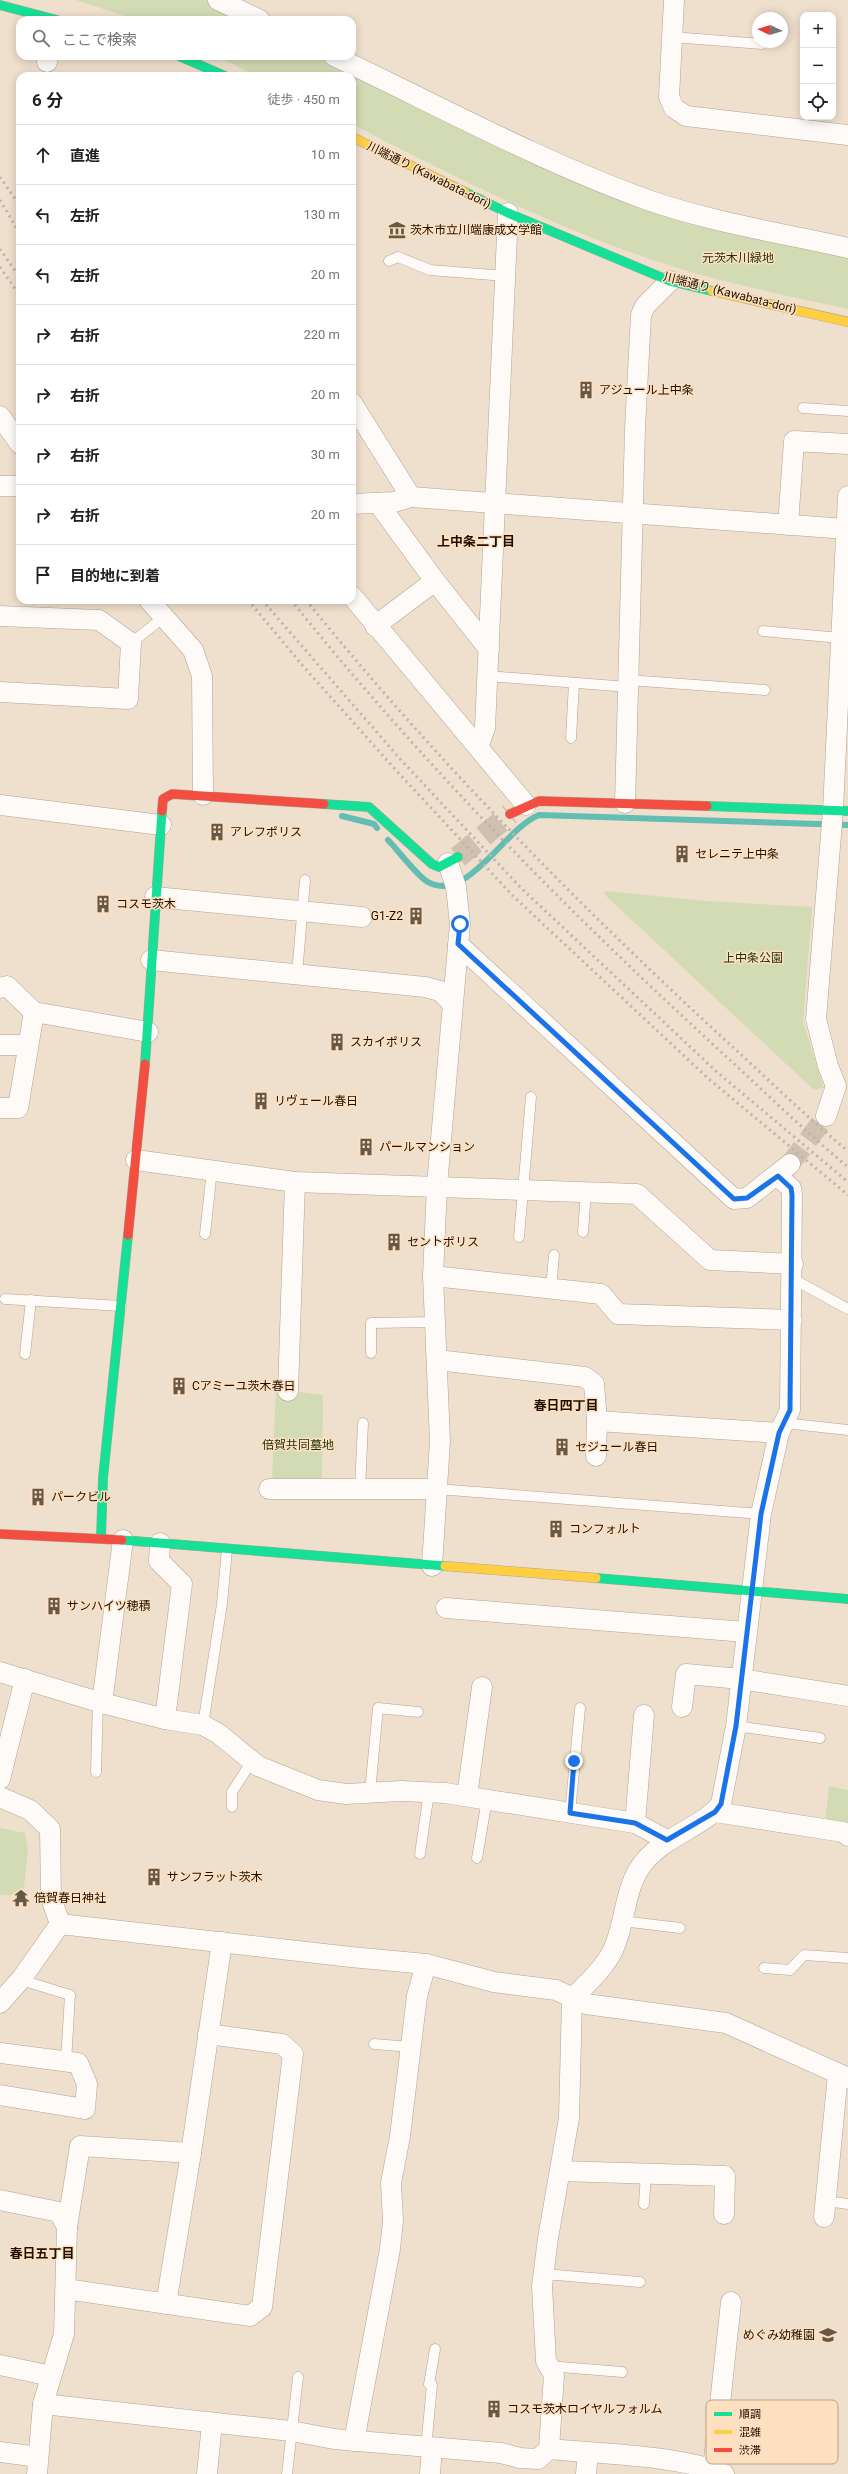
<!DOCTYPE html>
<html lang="ja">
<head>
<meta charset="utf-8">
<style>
  :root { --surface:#fff; --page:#f2f2f2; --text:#202124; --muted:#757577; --line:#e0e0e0 }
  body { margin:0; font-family:Roboto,"Noto Sans JP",sans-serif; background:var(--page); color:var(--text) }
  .controls { position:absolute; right:12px; top:12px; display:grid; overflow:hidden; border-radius:8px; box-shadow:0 2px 10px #0003 }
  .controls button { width:36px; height:36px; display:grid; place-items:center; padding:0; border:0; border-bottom:1px solid var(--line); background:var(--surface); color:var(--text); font:20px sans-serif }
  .compass { position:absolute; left:752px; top:12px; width:36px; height:36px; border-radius:50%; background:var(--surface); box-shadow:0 2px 10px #0003; rotate:274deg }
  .stop { position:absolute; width:12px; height:12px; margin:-9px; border:3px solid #1a73e8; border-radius:50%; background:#fff }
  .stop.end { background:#1a73e8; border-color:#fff; box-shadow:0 1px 4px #0008 }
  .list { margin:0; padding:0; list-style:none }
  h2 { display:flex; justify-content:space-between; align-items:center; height:52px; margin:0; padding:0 16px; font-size:17px }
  h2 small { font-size:13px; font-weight:400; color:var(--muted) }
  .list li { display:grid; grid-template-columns:26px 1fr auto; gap:12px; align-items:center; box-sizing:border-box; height:60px; padding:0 16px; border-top:1px solid var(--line) }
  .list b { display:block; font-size:15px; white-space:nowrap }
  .list em { font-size:13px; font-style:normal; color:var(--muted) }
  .icon { flex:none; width:22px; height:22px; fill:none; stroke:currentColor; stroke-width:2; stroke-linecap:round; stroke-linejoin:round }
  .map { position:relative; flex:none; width:848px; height:2474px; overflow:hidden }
  .search { position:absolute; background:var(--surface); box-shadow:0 2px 10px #0003; left:16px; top:16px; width:340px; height:44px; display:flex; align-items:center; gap:10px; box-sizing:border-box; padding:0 14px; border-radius:12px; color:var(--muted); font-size:15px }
  .panel { position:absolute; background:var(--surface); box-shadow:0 2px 10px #0003; left:16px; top:72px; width:340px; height:532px; border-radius:12px }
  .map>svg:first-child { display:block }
  .green { fill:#d2dbb3 }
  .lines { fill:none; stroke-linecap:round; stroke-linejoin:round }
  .stream { stroke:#62bdb2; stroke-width:6 }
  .street-tunnel { stroke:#d0c0ae; stroke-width:20; stroke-dasharray:20 10; stroke-linecap:butt }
  .secondary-tunnel { stroke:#d0c0ae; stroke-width:22; stroke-dasharray:22 11; stroke-linecap:butt }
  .lane-casing { stroke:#b2a492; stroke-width:11 }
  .street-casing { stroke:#b2a492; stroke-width:21 }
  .fast-casing { stroke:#b2a492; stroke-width:10 }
  .slow-casing { stroke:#b2a492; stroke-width:10 }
  .jam-casing { stroke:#b2a492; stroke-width:10 }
  .lane { stroke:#fdfaf8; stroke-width:10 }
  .street { stroke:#fdfaf8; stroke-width:20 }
  .fast { stroke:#16e098; stroke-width:9 }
  .slow { stroke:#ffcf43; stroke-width:9 }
  .jam { stroke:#f24e42; stroke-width:9 }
  .rail { stroke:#b9b4af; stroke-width:3; stroke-dasharray:2 4; stroke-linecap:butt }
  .route { stroke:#1a73e8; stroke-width:5 }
  .labels { text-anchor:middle; stroke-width:3; stroke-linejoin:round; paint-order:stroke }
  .street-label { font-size:12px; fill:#200f00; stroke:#fce0c0 }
  .poi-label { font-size:12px; fill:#200f00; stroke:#fce0c0; text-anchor:start }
  .park-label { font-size:12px; fill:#1e3007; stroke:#fce0c0 }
  .neighbourhood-label { font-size:13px; font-weight:bold; fill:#200f00; stroke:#fce0c0 }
  .key { fill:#fce0c0; stroke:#baa186; stroke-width:1 }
  .key-label { font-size:11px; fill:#200f00 }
</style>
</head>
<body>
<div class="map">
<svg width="848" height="2474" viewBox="0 0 848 2474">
  <rect width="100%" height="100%" fill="#efdfcd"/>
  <g class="green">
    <path d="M76,0H205L247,20H137Z"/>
    <path d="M216,56H321L651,208L848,258V309C790,296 731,285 675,267C562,232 457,178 352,124V76H257Z"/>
    <path d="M606,891L705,901L812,907L803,1022L824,1088L814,1090L604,894Z"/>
    <path d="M276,1389L323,1395L322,1484H272Z"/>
    <path d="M829,1786L848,1790V1830L825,1824Z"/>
    <path d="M0,1828L25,1833L28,1851L23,1896L0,1895Z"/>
  </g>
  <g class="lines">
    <g class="stream">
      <path d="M342,816L374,824L377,828"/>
      <path d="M388,840C397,849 418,877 428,882C467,904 505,828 539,815L848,825"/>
    </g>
    <path class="street-tunnel" d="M790,1164L826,1116"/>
    <path class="secondary-tunnel" d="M458,857L510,814"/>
    <g class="lane-casing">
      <g id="lane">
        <path d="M672,37L762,44"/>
        <path d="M389,261L398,257L430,270L505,276"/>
        <path d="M803,408L848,411"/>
        <path d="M763,631L840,638"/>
        <path d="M131,643L164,617"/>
        <path d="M488,676L628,687"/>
        <path d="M628,680L765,690"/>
        <path d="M571,738L574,683"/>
        <path d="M297,974L305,880"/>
        <path d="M583,1232L586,1192"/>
        <path d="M205,1234L212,1170"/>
        <path d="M519,1237L531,1097"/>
        <path d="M793,1279L848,1309"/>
        <path d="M551,1289L554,1255"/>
        <path d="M5,1299L121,1306"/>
        <path d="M371,1353V1323L434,1322"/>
        <path d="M25,1354L31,1300"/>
        <path d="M784,1423L848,1430"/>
        <path d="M360,1489L363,1423"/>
        <path d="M437,1489L761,1514"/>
        <path d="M203,1725L222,1604L227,1549"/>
        <path d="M736,1726L820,1738"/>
        <path d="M96,1772L98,1702"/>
        <path d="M370,1792L378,1708L418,1712"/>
        <path d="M232,1807V1792L252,1761"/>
        <path d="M570,1813L580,1708"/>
        <path d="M420,1854L429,1792"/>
        <path d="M477,1858L487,1799"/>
        <path d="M622,1921L680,1928"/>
        <path d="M764,1968L790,1970L804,1955L848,1958"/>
        <path d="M21,1980L70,1995L66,2062"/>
        <path d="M374,2044L411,2047"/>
        <path d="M826,2201L848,2204"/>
        <path d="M644,2204L646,2173"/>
        <path d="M544,2274L640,2282"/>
        <path d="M549,2366L622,2372"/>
        <path d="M426,2448L432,2385L429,2384L435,2349"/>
        <path d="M287,2474L298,2377"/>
      </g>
    </g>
    <g class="street-casing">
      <g id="street">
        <path d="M218,0L260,20"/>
        <path d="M674,0L669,97L674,108L686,116L848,135"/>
        <path d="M334,56C437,105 538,160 645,199C710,222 781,233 848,248"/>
        <path d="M47,62V56"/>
        <path d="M352,403L411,497"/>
        <path d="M0,416L20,444"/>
        <path d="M0,486H20"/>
        <path d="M378,503L435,581L489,649"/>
        <path d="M352,504L394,502L411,497L846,529"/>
        <path d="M788,525L794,441L848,444"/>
        <path d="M352,596L526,805"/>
        <path d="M149,600L193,650L202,676L203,795"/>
        <path d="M0,616L99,620L131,643L128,699L0,692"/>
        <path d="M375,626L435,581"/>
        <path d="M478,747L485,728L508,213"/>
        <path d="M625,803L635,429L641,315L645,306L670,281"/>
        <path d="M0,805L161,825"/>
        <path d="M155,897L362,917"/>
        <path d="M458,944L734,1199L747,1198L790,1164"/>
        <path d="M151,960L425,987L440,991L451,1002"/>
        <path d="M0,988L7,986L34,1012L148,1032"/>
        <path d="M0,1045H28"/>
        <path d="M0,1108H18L34,1012"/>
        <path d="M826,1116L836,1086L828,1066L816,1019L833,810L848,496"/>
        <path d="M136,1160L295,1182L637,1194L710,1260L793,1264"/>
        <path d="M433,1276L601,1294L618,1314L792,1320"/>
        <path d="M437,1360L585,1377L594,1384L597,1421L779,1433"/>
        <path d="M288,1391L295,1182"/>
        <path d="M596,1456L597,1421"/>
        <path d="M269,1489H437"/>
        <path d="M160,1543L159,1561L182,1584L165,1719"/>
        <path d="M432,1566L440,1441L433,1276L437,1185L460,924L456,887L448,863"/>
        <path d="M446,1608L746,1632"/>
        <path d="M0,1672L102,1703L165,1719L203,1725L219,1734L258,1766L318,1790L346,1794L401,1791L445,1793L635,1823L667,1840"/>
        <path d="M102,1703L123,1540"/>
        <path d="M682,1707L686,1674L741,1679L848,1696"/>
        <path d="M0,1779L25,1679"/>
        <path d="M467,1796L482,1687"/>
        <path d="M0,1797L30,1810L50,1829L51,1898L60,1924"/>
        <path d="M715,1812L843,1832L848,1836"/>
        <path d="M635,1823L644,1715"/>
        <path d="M60,1924L351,1957L426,1964L494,1982L556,1990L586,2004L726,2023L848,2078"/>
        <path d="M0,2003L22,1978L60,1924"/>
        <path d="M0,2053L78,2063L87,2084L85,2109L0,2095"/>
        <path d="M560,2171L725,2176L724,2214"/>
        <path d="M0,2200L59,2212L67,2227L64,2334L43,2404L37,2474"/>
        <path d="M824,2217L838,2074"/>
        <path d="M67,2227L80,2146L191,2153L222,1942"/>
        <path d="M66,2289L250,2316L262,2307L293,2054L282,2044L208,2034"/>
        <path d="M166,2304L191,2153"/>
        <path d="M0,2365L51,2376"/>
        <path d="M43,2404L291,2431L334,2439L501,2453L520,2458L538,2459L549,2449C600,2454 679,2455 724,2474"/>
        <path d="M354,2441L390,2249L393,2221L391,2183L400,2136L417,1996L426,1964"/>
        <path d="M549,2449L554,2375L546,2361L542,2286L548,2238L569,2118L572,1999C586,1984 604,1969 613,1950C626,1923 624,1886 644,1862C666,1835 703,1827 721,1804L736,1726L761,1514L779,1433L790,1410L792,1195L791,1188L777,1176"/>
        <path d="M0,2452L38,2457"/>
        <path d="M713,2469L731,2302"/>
        <path d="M207,2474L212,2423"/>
        <path d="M430,2474L432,2448"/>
        <path d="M586,2474L588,2453"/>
      </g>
    </g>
    <g class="fast-casing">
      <g id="fast">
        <path d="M0,5L57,20"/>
        <path d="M179,56L225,76"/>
        <path d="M465,192L508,213L670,281L712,291"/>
        <path d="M324,804L369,807L432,864L439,867L458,857"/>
        <path d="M707,806L848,811"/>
        <path d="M145,1064L162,811"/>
        <path d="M101,1538L103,1478L128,1235"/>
        <path d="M122,1540L445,1566"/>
        <path d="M596,1578L848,1599"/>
      </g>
    </g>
    <g class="slow-casing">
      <g id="slow">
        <path d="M352,137L465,192"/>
        <path d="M712,291L848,322"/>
        <path d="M445,1566L596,1578"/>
      </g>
    </g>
    <g class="jam-casing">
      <g id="jam">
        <path d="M162,811L163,799L172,794L324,804"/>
        <path d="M510,814L539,801L707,806"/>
        <path d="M128,1235L145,1064"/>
        <path d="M0,1534L122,1540"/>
      </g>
    </g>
    <use href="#lane" class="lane"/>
    <use href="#street" class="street"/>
    <use href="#fast" class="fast"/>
    <use href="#slow" class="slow"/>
    <use href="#jam" class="jam"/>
    <g class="rail">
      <path d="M0,177L20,206"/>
      <path d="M0,200L20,234"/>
      <path d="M0,249L20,278"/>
      <path d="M0,267L20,296"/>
      <path d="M248,600L303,666L393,767L513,896L710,1080L848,1195"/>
      <path d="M262,600L401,760L521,888L717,1072L848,1182"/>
      <path d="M291,600C420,761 565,909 718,1049C761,1088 803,1130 848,1167"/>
      <path d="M306,600C433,757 575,902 724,1039C765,1076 805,1116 848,1151"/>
    </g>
  </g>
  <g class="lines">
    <path class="route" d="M460,924L458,944L734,1199L747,1198L778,1176L791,1188L792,1195L790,1410L779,1433L761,1514L736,1726L721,1804L715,1812L667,1840L635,1823L570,1813L574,1761"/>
  </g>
  <defs>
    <g id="museum-bare" transform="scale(1.38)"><path d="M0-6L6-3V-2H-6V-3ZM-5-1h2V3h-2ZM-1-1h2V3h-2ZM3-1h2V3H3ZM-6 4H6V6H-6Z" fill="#685848" stroke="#fce0c0" stroke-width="2.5" paint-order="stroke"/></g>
    <g id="building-bare" transform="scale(1.38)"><path d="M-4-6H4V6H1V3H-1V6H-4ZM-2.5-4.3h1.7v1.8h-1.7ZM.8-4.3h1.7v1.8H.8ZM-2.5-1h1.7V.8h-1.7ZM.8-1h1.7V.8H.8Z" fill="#685848" stroke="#fce0c0" stroke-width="2.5" paint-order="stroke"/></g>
    <g id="temple-bare" transform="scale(1.38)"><path d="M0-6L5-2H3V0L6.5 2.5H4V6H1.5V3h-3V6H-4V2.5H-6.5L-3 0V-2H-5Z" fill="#685848" stroke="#fce0c0" stroke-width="2.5" paint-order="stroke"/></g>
    <g id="school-bare" transform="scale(1.38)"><path d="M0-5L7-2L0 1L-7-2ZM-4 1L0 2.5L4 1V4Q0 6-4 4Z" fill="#685848" stroke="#fce0c0" stroke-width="2.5" paint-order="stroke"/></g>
  </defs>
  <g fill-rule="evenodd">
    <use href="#museum-bare" x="397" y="230"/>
    <use href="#building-bare" x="586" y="390"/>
    <use href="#building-bare" x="217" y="832"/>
    <use href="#building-bare" x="682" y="854"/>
    <use href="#building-bare" x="103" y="904"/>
    <use href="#building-bare" x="416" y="916"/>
    <use href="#building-bare" x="337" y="1042"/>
    <use href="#building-bare" x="261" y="1101"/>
    <use href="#building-bare" x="366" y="1147"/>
    <use href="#building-bare" x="394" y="1242"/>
    <use href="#building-bare" x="179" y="1386"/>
    <use href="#building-bare" x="562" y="1447"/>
    <use href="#building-bare" x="38" y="1497"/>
    <use href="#building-bare" x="556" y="1529"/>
    <use href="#building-bare" x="54" y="1606"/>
    <use href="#building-bare" x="154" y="1877"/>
    <use href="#temple-bare" x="21" y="1898"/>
    <use href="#school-bare" x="828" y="2335"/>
    <use href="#building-bare" x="494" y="2409"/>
  </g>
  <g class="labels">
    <g class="street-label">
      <text transform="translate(429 175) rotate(26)" y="4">川端通り (Kawabata-dori)</text>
      <text transform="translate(730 293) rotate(14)" y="4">川端通り (Kawabata-dori)</text>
    </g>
    <g class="poi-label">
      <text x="410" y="234">茨木市立川端康成文学館</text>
      <text x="599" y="394">アジュール上中条</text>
      <text x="230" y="836">アレフポリス</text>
      <text x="695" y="858">セレニテ上中条</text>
      <text x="116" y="908">コスモ茨木</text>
      <text x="403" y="920" text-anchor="end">G1-Z2</text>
      <text x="350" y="1046">スカイポリス</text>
      <text x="274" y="1105">リヴェール春日</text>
      <text x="379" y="1151">パールマンション</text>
      <text x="407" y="1246">セントポリス</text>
      <text x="192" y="1390">Cアミーユ茨木春日</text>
      <text x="575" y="1451">セジュール春日</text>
      <text x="51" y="1501">パークビル</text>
      <text x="569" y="1533">コンフォルト</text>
      <text x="67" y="1610">サンハイツ穂積</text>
      <text x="167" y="1881">サンフラット茨木</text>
      <text x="34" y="1902">倍賀春日神社</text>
      <text x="815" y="2339" text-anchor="end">めぐみ幼稚園</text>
      <text x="507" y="2413">コスモ茨木ロイヤルフォルム</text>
    </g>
    <g class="park-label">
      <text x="738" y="262">元茨木川緑地</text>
      <text x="753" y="962">上中条公園</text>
      <text x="298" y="1449">倍賀共同墓地</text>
    </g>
    <g class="neighbourhood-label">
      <text x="476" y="546">上中条二丁目</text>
      <text x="566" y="1410">春日四丁目</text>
      <text x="42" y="2258">春日五丁目</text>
    </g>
  </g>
  <rect x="706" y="2400" width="132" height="64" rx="6" class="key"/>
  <rect x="714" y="2412" width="18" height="4" fill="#16e098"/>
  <rect x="714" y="2430" width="18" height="4" fill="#ffcf43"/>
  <rect x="714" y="2448" width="18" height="4" fill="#f24e42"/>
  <g class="key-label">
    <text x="739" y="2418">順調</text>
    <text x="739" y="2436">混雑</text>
    <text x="739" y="2454">渋滞</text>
  </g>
</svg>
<div class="controls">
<button>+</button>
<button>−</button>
<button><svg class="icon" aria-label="locate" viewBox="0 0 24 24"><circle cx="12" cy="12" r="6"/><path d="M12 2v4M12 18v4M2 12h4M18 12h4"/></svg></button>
</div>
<svg class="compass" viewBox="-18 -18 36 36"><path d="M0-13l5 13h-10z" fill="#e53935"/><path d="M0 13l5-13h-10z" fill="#757577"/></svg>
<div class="stop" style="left:460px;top:924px"></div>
<div class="stop end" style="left:574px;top:1761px"></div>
<div class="search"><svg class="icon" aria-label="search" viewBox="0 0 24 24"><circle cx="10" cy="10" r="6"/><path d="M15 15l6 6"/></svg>ここで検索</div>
<section class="panel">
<h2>6 分<small>徒歩 · 450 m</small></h2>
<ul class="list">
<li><svg class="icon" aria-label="ahead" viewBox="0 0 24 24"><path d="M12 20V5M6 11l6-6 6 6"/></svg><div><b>直進</b></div><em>10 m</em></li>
<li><svg class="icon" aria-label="left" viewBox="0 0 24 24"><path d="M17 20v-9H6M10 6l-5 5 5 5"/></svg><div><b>左折</b></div><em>130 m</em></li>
<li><svg class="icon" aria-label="left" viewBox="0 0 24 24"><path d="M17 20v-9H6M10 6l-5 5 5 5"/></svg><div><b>左折</b></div><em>20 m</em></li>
<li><svg class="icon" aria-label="right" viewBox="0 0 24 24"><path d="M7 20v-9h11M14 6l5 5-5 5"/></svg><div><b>右折</b></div><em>220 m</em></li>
<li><svg class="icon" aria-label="right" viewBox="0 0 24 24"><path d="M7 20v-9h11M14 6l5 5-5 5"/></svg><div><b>右折</b></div><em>20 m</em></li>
<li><svg class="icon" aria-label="right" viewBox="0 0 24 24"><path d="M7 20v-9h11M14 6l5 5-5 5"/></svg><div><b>右折</b></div><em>30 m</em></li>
<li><svg class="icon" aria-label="right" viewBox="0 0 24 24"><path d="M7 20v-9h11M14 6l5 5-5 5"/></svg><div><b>右折</b></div><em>20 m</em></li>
<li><svg class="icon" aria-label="arrive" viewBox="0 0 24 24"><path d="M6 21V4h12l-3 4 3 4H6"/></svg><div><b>目的地に到着</b></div></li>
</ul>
</section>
</div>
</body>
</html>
